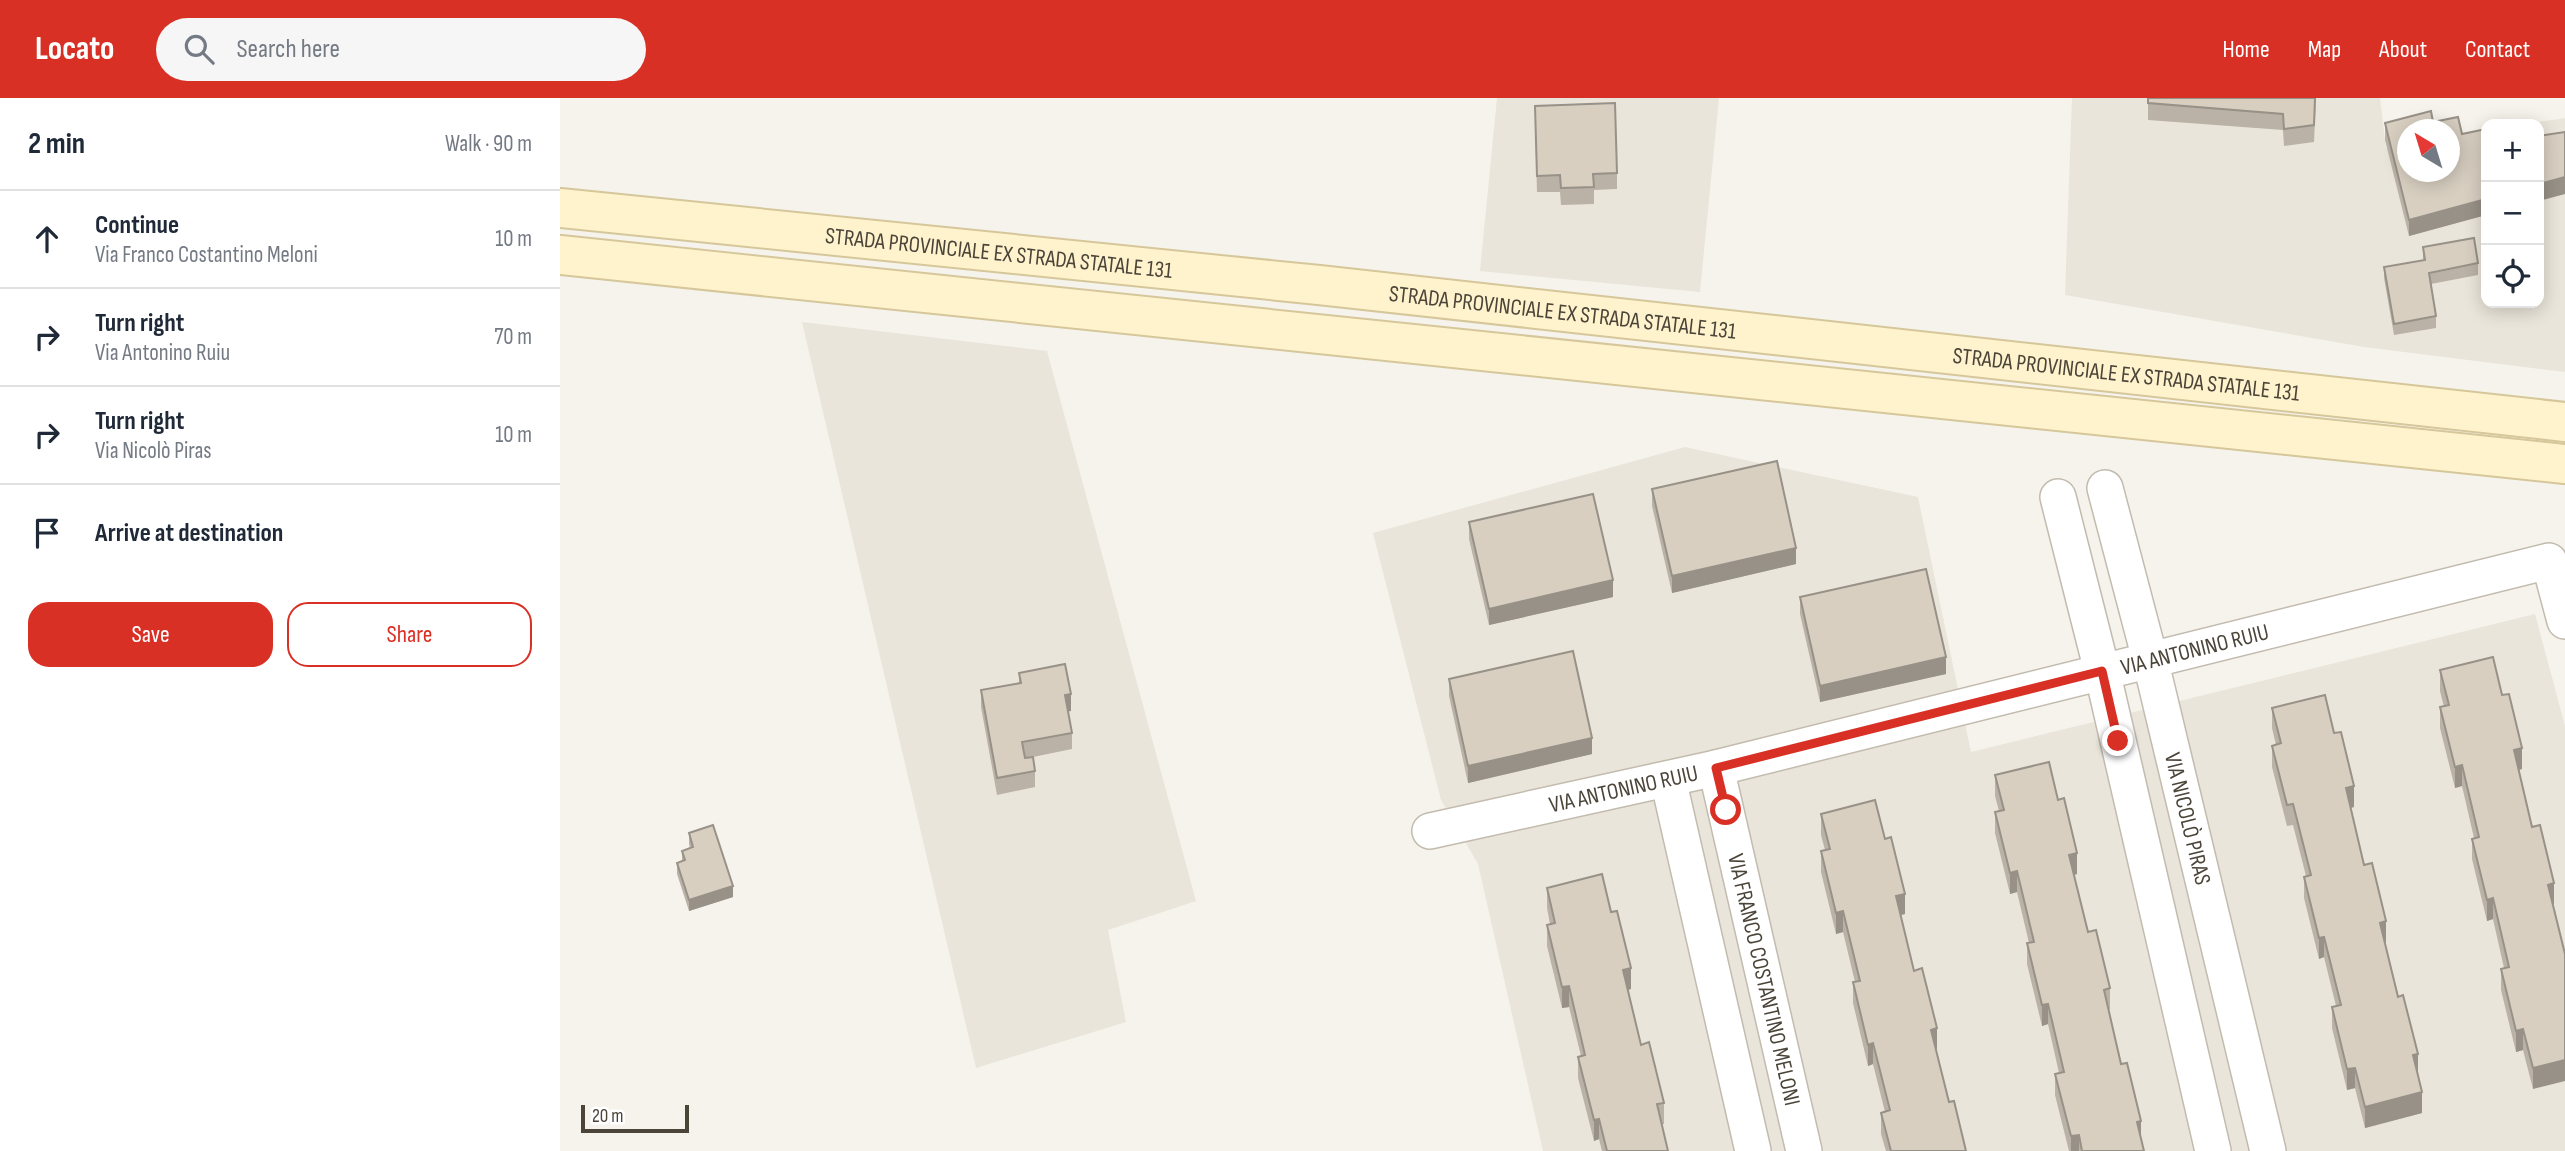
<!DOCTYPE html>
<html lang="en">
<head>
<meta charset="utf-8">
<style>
  :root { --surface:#fff; --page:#f6f6f7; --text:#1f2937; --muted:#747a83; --line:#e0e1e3; --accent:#d93025 }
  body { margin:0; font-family:"Sofia Sans Condensed",sans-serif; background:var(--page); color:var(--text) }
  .controls { position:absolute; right:21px; top:21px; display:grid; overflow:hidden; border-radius:14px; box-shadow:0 4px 18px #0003 }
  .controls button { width:63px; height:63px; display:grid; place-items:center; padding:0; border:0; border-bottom:2px solid var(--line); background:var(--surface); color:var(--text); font:35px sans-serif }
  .compass { position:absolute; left:1837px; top:21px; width:63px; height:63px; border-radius:50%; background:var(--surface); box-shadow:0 4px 18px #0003; rotate:322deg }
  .scale { position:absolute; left:21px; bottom:18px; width:108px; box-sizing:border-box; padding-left:7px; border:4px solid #4b4439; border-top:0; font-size:19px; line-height:24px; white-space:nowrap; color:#4b4439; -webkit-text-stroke:5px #fff; paint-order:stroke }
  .stop { position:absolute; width:21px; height:21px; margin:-16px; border:5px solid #d93025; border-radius:50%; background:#fff }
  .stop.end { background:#d93025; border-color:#fff; box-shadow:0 2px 7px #0008 }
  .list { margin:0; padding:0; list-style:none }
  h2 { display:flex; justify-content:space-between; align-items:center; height:91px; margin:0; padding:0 28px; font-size:30px }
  h2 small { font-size:23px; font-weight:400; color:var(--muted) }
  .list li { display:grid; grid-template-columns:46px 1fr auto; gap:21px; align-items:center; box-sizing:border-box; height:98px; padding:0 28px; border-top:2px solid var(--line) }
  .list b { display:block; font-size:26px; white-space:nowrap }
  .list p { margin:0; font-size:23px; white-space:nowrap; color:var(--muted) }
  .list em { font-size:23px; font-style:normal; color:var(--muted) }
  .actions { display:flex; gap:14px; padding:21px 28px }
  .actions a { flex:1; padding:16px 0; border:2px solid var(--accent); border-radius:21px; text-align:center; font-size:24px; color:var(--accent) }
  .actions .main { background:var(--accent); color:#fff }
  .icon { flex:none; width:38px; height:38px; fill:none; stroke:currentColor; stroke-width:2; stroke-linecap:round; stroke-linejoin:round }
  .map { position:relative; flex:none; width:2005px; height:1053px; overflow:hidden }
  header { display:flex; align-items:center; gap:42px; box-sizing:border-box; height:98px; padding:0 35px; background:var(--accent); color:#fff }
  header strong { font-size:33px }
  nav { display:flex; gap:38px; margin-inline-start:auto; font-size:24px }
  .search { width:490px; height:63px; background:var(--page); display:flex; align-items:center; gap:18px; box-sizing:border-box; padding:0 24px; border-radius:38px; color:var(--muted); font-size:26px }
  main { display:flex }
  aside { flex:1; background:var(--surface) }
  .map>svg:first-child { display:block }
  .residential { fill:#eae5da }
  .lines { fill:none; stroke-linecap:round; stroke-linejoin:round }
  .street-casing { stroke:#c2bbae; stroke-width:38 }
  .secondary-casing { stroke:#d6c79b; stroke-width:42 }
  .street { stroke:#fff; stroke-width:35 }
  .secondary { stroke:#fff3cd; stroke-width:38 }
  .wall { fill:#bab2a6 }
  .shaded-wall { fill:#979187 }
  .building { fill:#d8cfc1; stroke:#979187; stroke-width:2; fill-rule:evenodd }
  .route { stroke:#d93025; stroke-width:9 }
  .labels { text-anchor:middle; stroke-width:5; stroke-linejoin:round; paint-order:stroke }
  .street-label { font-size:23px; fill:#4b4439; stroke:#fff }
</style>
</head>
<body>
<header>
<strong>Locato</strong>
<div class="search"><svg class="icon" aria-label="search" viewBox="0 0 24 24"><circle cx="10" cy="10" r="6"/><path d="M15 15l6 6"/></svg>Search here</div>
<nav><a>Home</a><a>Map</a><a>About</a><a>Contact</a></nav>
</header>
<main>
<aside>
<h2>2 min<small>Walk · 90 m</small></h2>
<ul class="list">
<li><svg class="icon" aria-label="ahead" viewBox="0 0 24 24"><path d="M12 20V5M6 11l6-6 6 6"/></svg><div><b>Continue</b><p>Via Franco Costantino Meloni</p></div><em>10 m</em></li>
<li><svg class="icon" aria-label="right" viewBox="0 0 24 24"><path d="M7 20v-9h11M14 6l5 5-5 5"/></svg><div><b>Turn right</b><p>Via Antonino Ruiu</p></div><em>70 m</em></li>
<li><svg class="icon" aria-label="right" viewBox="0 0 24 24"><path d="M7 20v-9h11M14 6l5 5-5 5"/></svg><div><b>Turn right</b><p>Via Nicolò Piras</p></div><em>10 m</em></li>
<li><svg class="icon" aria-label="arrive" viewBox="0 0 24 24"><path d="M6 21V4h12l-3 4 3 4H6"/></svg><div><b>Arrive at destination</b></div></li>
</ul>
<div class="actions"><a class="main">Save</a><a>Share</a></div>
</aside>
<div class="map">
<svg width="2005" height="1053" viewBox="0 0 2005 1053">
  <rect width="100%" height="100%" fill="#f6f3ec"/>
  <g class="residential">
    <path d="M937,0H1159L1140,194L920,173Z"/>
    <path d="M1512,0H1820L1826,50L1847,46L1848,74H1890L1926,33V205H1979V26H1966L2005,20V274L1804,249L1505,197Z"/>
    <path d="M242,224L487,253L636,803L548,832L566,924L416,970Z"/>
    <path d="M1125,349L1358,399L1411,654L1975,516L2005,628V1053H983L918,766L881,702L813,435Z"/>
  </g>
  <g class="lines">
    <g class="street-casing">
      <g id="street">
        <path id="s1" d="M1545,390L1590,561L1708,1053"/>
        <path d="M1498,399L1542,573L1653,1053"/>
        <path id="s2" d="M1156,670L1244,1053"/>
        <path d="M1108,681L1193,1053"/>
        <path id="s3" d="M870,733L1156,670L1989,463L2005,523"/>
      </g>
    </g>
    <g class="secondary-casing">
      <g id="secondary">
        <path id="s4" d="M0,110L759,187L2005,324"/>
        <path d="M0,157L2005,366"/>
      </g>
    </g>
    <use href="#street" class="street"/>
    <use href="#secondary" class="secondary"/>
  </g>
  <g class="wall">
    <path d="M1756,0L1754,44L1724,48L1723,32L1588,22V5Z"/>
    <path d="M1873,24L1902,36L1926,31V117L1849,138L1825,42V25Z"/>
    <path d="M975,25L1057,75V91L1034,92V106L1001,107L1000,94H977Z"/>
    <path d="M1863,149L1918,165V177L1871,186L1876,218V230L1834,237L1824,180V169L1863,162Z"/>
    <path d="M1092,391L1236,466L1112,495L1092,408Z"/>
    <path d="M909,424L1053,499L929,527L909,441Z"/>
    <path d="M1240,499L1386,576L1260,604L1240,516Z"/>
    <path d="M1880,572L1942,597L1962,671L1958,672L1972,729L1994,806H1993L1973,991L1963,952L1956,954L1941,892V871L1944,870L1933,821L1927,823L1912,761V741L1914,740L1902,688L1895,690L1880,630V609H1884L1880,593Z"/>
    <path d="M459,575L511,613H508L512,635V651L473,659L475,673V689L437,697L421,609V592L459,585Z"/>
    <path d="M889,581L1032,656L908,685L889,598Z"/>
    <path d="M1712,610L1774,635L1794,709L1790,710L1804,767L1826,844H1825L1858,975L1862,1015L1805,1030L1795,990L1787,992L1772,930V909L1776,908L1764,859L1759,861L1744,800V779L1746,778L1733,727L1727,728L1712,669V648L1716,647L1712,630Z"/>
    <path d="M1435,677L1517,776L1514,777L1528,834L1550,890V911L1548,912L1584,1053H1509L1495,997V976L1499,975L1488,926L1482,928L1467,866V845H1469L1457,794L1450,796L1435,735V714L1439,713L1435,698Z"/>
    <path d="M1261,716L1345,816L1341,817L1354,873L1377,951H1376L1389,1004L1406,1053H1326L1321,1036V1015L1325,1014L1313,966L1308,968L1293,905V884H1295L1283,834L1276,836L1261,774V753L1265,752L1261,737Z"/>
    <path d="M129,735L173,799L129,813L117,776V765L122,763V753L130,750L129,746Z"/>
    <path d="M987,790L1051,814L1071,891L1068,892L1081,947L1104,1005V1026H1102L1108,1053H1042L1039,1041L1034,1043L1018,980V959L1021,958L1009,909L1002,910L987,848V827L990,826L987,810Z"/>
  </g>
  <g class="shaded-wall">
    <path d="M2005,79V96L1979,103V86Z"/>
    <path d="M1926,101V117L1849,138V122Z"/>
    <path d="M1236,450V466L1112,495V478Z"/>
    <path d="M1053,482V499L929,527V511Z"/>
    <path d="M1386,559V576L1260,604V588Z"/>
    <path d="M511,596V613L505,614V597Z"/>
    <path d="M1032,640V656L908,685V668Z"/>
    <path d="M1962,650V671L1954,673V652Z"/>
    <path d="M1902,667V688L1895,690V669Z"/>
    <path d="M1794,688V709L1786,711V690Z"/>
    <path d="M1517,755V776L1509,778V757Z"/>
    <path d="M1457,773V794L1450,796V775Z"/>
    <path d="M1994,785V806L1988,808V787Z"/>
    <path d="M173,788V799L129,813V802Z"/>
    <path d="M1345,796V816L1336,818V798Z"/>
    <path d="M1933,800V821L1927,823V802Z"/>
    <path d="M1283,813V834L1276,836V815Z"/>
    <path d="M1826,823V844L1820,846V825Z"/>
    <path d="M1764,839V859L1759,861V840Z"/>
    <path d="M1071,870V891L1063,893V872Z"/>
    <path d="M1009,888V909L1002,910V889Z"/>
    <path d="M1488,906V926L1482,928V907Z"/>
    <path d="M1377,930V951L1371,953V932Z"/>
    <path d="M1963,931V952L1956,954V933Z"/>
    <path d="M1313,945V966L1308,968V947Z"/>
    <path d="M1858,956V977L1853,957Z"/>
    <path d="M2005,962V983L1973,991V970Z"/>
    <path d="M1795,970V990L1787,992V971Z"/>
    <path d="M1862,994V1015L1805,1030V1009Z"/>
    <path d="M1039,1021V1041L1034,1043V1022Z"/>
    <path d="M1581,1023V1044L1577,1024Z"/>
    <path d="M1519,1037V1053H1511V1038Z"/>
  </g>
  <g class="building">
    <path d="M1588,0H1755L1754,27L1724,31L1723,16L1588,5Z"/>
    <path d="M1055,5L1057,75L1033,76L1034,89L1001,90L1000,77L977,78L975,8Z"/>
    <path d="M1871,13L1873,24L1898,19L1902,36L1926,31V101L1849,122L1825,25ZM1847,32H1889V74H1847Z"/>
    <path d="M2005,34V79L1979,86V38Z"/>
    <path d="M1914,140L1918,165L1869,175L1876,218L1834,226L1824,169L1865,162L1863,149Z"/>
    <path d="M1217,363L1236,450L1112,478L1092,391Z"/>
    <path d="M1033,396L1053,482L929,511L909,424Z"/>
    <path d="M1366,471L1386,559L1260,588L1240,499Z"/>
    <path d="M1013,553L1032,640L908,668L889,581Z"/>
    <path d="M1933,559L1942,597L1949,596L1962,650L1954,652L1972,729L1980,727L1994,785L1988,787L2005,856V962L1973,970L1963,931L1956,933L1941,871L1949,869L1933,800L1927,802L1912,741L1919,739L1902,667L1895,669L1880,609L1889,607L1880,572Z"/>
    <path d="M505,566L511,596L505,597L512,635L462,644L465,660L473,659L475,673L437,680L421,592L461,585L459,575Z"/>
    <path d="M1765,597L1774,635L1781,634L1794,688L1786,690L1804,767L1812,765L1826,823L1820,825L1838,899L1843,897L1858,956L1853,957L1862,994L1805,1009L1795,970L1787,971L1772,909L1781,907L1764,839L1759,840L1744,779L1751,777L1733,706L1727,707L1712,648L1721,645L1712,610Z"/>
    <path d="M1489,664L1498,702L1504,700L1517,755L1509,757L1528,834L1536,832L1550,890L1544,892L1561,966L1567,965L1581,1023L1577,1024L1584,1053H1522L1519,1037L1511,1038L1495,976L1504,974L1488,906L1482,907L1467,845L1474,844L1457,773L1450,775L1435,714L1444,712L1435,677Z"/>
    <path d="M1315,702L1325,741L1331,739L1345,796L1336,798L1354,873L1362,870L1377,930L1371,932L1389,1004L1394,1003L1406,1053H1331L1321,1015L1330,1012L1313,945L1308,947L1293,884L1300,883L1283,813L1276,815L1261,753L1270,751L1261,716Z"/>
    <path d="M153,727L173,788L129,802L117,765L125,762L122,753L133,749L129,735Z"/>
    <path d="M1042,776L1051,814L1057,813L1071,870L1063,872L1081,947L1089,944L1104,1005L1097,1006L1108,1053H1047L1039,1021L1034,1022L1018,959L1025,957L1009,888L1002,889L987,827L995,825L987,790Z"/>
  </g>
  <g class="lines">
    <path class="route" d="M1166,712L1156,670L1542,573L1558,643"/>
  </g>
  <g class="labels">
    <g class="street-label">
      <text dy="8" stroke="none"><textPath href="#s4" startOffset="441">STRADA PROVINCIALE EX STRADA STATALE 131</textPath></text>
      <text dy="8" stroke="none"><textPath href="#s4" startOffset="1008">STRADA PROVINCIALE EX STRADA STATALE 131</textPath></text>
      <text dy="8" stroke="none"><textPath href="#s4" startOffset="1575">STRADA PROVINCIALE EX STRADA STATALE 131</textPath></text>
      <text dy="8" stroke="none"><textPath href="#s3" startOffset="786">VIA ANTONINO RUIU</textPath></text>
      <text dy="8" stroke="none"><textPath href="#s3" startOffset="198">VIA ANTONINO RUIU</textPath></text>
      <text dy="8" stroke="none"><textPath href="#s1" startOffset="341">VIA NICOLÒ PIRAS</textPath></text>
      <text dy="8" stroke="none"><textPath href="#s2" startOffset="217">VIA FRANCO COSTANTINO MELONI</textPath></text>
    </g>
  </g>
</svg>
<div class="controls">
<button>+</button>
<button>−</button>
<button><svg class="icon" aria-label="locate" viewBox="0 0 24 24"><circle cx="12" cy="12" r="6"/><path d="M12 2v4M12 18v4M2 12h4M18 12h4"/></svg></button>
</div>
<svg class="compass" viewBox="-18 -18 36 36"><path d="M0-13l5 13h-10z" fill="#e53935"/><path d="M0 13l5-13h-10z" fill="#747a83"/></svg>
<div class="scale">20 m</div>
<div class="stop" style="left:1166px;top:712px"></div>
<div class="stop end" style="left:1558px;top:643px"></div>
</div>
</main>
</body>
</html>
